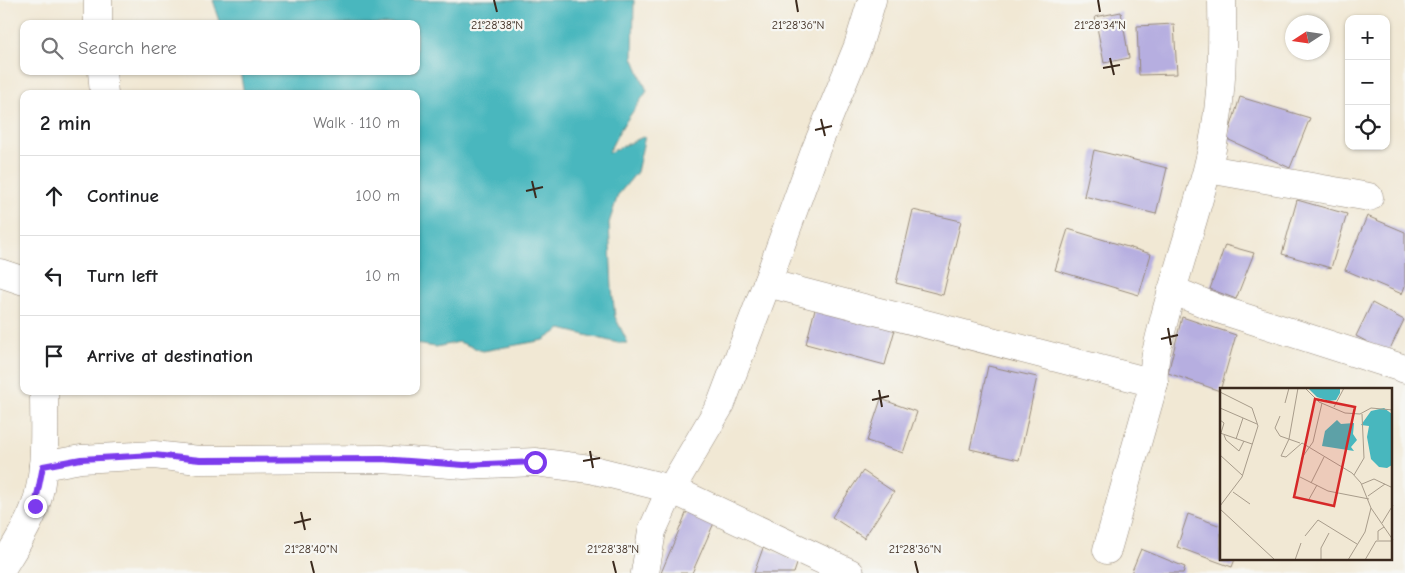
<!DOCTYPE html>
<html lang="en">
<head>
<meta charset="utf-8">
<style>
  :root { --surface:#fff; --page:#f2f2f2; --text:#202124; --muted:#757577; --line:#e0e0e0 }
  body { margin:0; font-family:"Comic Neue",sans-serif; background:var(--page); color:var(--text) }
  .controls { position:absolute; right:15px; top:15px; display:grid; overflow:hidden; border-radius:10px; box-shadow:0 1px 4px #0004 }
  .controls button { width:45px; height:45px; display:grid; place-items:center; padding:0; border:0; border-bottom:1px solid var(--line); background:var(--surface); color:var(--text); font:25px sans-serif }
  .compass { position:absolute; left:1285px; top:15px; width:45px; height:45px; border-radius:50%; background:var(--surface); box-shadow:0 1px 4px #0004; rotate:258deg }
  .stop { position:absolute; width:15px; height:15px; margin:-11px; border:4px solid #7c3aed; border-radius:50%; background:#fff }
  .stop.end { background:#7c3aed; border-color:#fff; box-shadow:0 1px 5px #0008 }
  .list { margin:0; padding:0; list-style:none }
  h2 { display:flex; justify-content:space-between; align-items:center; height:65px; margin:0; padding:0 20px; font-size:21px }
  h2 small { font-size:16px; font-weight:400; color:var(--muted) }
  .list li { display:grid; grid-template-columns:32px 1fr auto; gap:15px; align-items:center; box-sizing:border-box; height:80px; padding:0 20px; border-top:1px solid var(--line) }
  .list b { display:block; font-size:19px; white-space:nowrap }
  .list em { font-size:16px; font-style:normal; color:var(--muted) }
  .icon { flex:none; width:28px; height:28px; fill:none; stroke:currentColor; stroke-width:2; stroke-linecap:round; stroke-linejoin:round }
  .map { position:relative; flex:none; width:1405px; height:573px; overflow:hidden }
  .search { position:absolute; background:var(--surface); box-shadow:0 1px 4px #0004; left:20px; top:20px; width:400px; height:55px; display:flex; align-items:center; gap:12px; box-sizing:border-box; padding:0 18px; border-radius:10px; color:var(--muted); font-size:19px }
  .panel { position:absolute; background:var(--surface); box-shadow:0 1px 4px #0004; left:20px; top:90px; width:400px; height:305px; border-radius:10px }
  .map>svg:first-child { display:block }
  .water { fill:#48b7be; stroke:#42706e }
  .building { fill:#b6aee0 }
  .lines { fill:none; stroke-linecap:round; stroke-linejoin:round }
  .minor-casing { stroke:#968979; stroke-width:29 }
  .minor { stroke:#fff; stroke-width:28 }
  .route { stroke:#7c3aed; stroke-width:6 }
  .ticks { fill:none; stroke:#3b2a1e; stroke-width:2 }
  .inset-road { fill:none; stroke:#a89c8b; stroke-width:1 }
  .view { fill:#d62828; fill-opacity:0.15; stroke:#d62828; stroke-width:2.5 }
  .inset-edge { fill:none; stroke:#3b2a1e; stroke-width:2.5 }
  .ticks-label { font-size:12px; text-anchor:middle; fill:#3b2a1e; stroke:#f6f6f2; stroke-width:4.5; stroke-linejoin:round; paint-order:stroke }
</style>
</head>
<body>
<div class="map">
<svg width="1405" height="573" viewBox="0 0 1405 573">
  <rect width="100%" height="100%" fill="#f6f6f2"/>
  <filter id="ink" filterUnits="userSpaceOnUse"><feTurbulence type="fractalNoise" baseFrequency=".02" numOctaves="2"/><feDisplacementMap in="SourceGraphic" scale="10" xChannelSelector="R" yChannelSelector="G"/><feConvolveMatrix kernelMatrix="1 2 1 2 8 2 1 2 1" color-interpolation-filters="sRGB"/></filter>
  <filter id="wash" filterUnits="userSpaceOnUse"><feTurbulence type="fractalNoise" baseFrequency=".0096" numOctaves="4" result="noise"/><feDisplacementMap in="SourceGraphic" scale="20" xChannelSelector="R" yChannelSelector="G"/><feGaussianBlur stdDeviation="1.12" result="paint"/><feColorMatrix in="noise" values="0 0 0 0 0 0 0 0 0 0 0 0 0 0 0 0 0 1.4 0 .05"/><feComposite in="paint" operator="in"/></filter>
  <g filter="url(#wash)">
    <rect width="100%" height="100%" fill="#f1e8d4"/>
    <path class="water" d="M212,0H634L633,57L647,91L620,130L608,153L645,136L637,172L618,195L609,223L612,288L615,317L628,343H618L561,329L544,340L483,351L459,342L436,347L416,344V94H244L240,71H416V24H220Z"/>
    <g id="blocks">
      <g class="building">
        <path d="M1121,12L1129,58L1104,63L1095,17Z"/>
        <path d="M1174,24L1177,74L1139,75L1137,26Z"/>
        <path d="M1240,97L1310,118L1290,168L1227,139Z"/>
        <path d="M1094,150L1167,168L1156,214L1084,196Z"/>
        <path d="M1297,200L1347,214L1331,268L1282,254Z"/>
        <path d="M913,210L961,221L943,295L896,283Z"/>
        <path d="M1367,216L1405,232V286L1402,294L1345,270Z"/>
        <path d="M1068,229L1151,254L1139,295L1055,270Z"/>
        <path d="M1225,245L1254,253L1236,299L1210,289Z"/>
        <path d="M817,301L897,322L885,365L806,344Z"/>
        <path d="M1372,303L1404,320L1388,353L1356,336Z"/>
        <path d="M1182,317L1236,335L1220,391L1168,373Z"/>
        <path d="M988,366L1037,377L1019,460L970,449Z"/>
        <path d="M881,399L917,412L903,453L867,441Z"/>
        <path d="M863,471L894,492L864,538L832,517Z"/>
        <path d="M687,511L714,523L692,573H661Z"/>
        <path d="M1188,514L1221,526V559H1235L1232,567L1177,547Z"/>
        <path d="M763,548L798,561L794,573H754Z"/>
        <path d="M1141,549L1185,567L1183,573H1131Z"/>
      </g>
    </g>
  </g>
  <g filter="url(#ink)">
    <use href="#blocks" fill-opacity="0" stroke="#968979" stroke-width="1"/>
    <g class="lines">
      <g class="minor-casing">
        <g id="minor">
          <path d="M98,0V24"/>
          <path d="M102,71L104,94"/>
          <path d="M1208,169L1369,197"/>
          <path d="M0,273L24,281"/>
          <path d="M767,283L1154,383"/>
          <path d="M1172,290L1221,310L1405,369"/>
          <path d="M43,466L81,459L154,455L199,460L382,459L464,465L535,462L590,469L671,489L850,573"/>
          <path d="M1107,550L1154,383C1152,361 1160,337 1165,316C1178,267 1194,219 1207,170C1222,114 1223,57 1222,0"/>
          <path d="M0,571C12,551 27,529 35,507C47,473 44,427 44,391"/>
          <path d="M645,573L652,531L671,489L721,404L767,283L815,151L858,46L872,0"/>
        </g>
      </g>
      <use href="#minor" class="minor"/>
    </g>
  </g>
  <g class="lines" filter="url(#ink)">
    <path class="route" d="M35,506L43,466L81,459L154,455L200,460L382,459L464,465L535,462"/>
  </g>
  <path class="ticks" d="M494,0L497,12M796,0L798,12M1098,0L1100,12M1110,58L1114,75M1103,68L1120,65M821,119L825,136M815,130L832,126M532,181L536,198M526,191L543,187M1168,328L1171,345M1161,339L1178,335M879,390L882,407M872,400L889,396M590,451L593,468M583,461L600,458M301,512L305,530M294,523L311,519M311,561L314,573M613,561L616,573M915,561L918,573"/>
  <g transform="translate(1220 388)">
    <rect width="172" height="172" fill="#f1e8d4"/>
    <path d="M88,0H120V5L116,12L109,13L97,9ZM164,20L172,26V77L167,80L159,79L151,71L147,49L149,38L141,37L151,23ZM117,32L121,36L134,35L133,46L137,52L131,59L134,63L102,58L105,43Z" fill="#48b7be"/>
    <path class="inset-road" d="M78,0L69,51L61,68L66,69L82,55L132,85L141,95L151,120L173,152M85,0L99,14L125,25L140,26L151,20L173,22M0,4L32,20L38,38L22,89L0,118M65,15L69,0M114,19L124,0M0,20L37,36M60,28L55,40L60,48L80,55M0,32L4,35L1,45M0,45L32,56M4,47L6,52L19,63L24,53M16,51L23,30M0,67L22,87M81,71L93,54L102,15M134,87L144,70L142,26M80,89L108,103L149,111M91,95L104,69M142,96L154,91L173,100M13,104L30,116M148,108L165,96M88,113L97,97M0,121L55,172M162,135L173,117M85,148L98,132L137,156M158,152V143L164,139M75,172L81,155M101,172V160L109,145M128,172L145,144L151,120M145,172L156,153H173"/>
    <path class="view" d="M95,11L135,19L114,118L74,109Z"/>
    <rect width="172" height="172" class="inset-edge"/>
  </g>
  <g class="ticks-label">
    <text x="497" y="29">21°28'38"N</text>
    <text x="798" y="29">21°28'36"N</text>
    <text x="1100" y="29">21°28'34"N</text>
    <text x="311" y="553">21°28'40"N</text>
    <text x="613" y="553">21°28'38"N</text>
    <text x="915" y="553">21°28'36"N</text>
  </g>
</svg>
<div class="controls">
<button>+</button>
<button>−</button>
<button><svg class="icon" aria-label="locate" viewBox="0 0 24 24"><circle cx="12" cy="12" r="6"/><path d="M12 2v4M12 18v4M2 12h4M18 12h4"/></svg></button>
</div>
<svg class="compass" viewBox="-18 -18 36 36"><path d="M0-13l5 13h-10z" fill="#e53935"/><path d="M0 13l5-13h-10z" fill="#757577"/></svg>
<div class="stop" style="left:535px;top:462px"></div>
<div class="stop end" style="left:35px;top:506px"></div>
<div class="search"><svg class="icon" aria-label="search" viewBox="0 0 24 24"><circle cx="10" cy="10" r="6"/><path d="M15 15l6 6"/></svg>Search here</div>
<section class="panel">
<h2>2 min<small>Walk · 110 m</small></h2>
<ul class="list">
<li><svg class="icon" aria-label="ahead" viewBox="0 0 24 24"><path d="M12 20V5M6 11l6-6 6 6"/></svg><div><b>Continue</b></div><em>100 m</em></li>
<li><svg class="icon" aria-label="left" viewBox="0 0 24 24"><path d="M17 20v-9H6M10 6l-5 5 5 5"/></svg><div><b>Turn left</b></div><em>10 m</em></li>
<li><svg class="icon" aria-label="arrive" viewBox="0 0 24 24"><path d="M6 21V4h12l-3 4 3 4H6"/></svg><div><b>Arrive at destination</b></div></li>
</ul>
</section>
</div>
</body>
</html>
